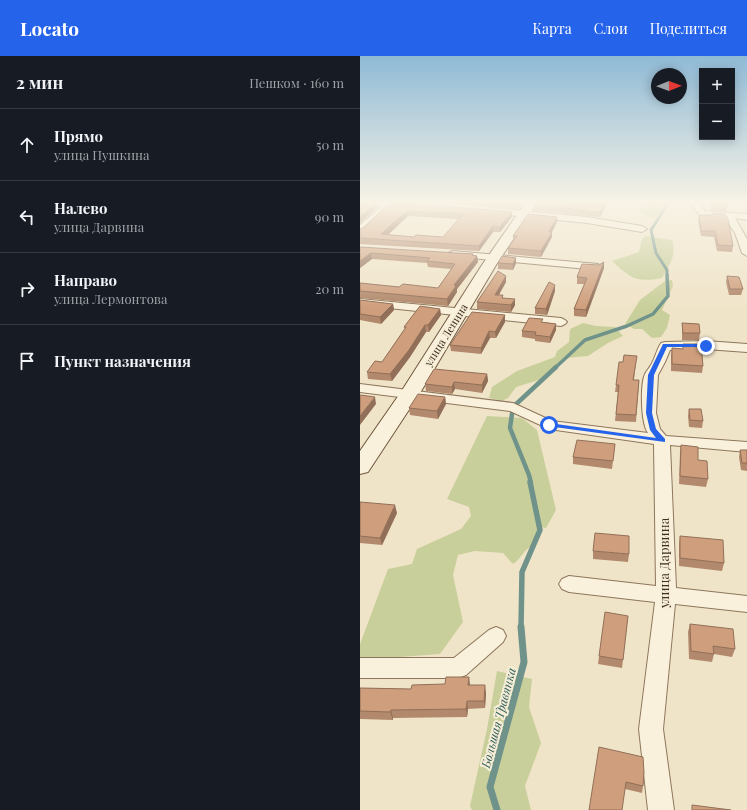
<!DOCTYPE html>
<html lang="ru">
<head>
<meta charset="utf-8">
<style>
  :root { --surface:#171b24; --page:#20242c; --text:#f1f3f6; --muted:#9ea1a6; --line:#363941; --accent:#2563eb }
  body { margin:0; font-family:"Playfair Display",serif; background:var(--page); color:var(--text) }
  .controls { position:absolute; right:12px; top:12px; display:grid; overflow:hidden; border-radius:0px; box-shadow:0 2px 10px #0003 }
  .controls button { width:36px; height:36px; display:grid; place-items:center; padding:0; border:0; border-bottom:1px solid var(--line); background:var(--surface); color:var(--text); font:20px sans-serif }
  .compass { position:absolute; left:291px; top:12px; width:36px; height:36px; border-radius:50%; background:var(--surface); box-shadow:0 2px 10px #0003; rotate:89deg }
  .stop { position:absolute; width:12px; height:12px; margin:-9px; border:3px solid #2563eb; border-radius:50%; background:#fff }
  .stop.end { background:#2563eb; border-color:#fff; box-shadow:0 1px 4px #0008 }
  .list { margin:0; padding:0; list-style:none }
  h2 { display:flex; justify-content:space-between; align-items:center; height:52px; margin:0; padding:0 16px; font-size:17px }
  h2 small { font-size:13px; font-weight:400; color:var(--muted) }
  .list li { display:grid; grid-template-columns:26px 1fr auto; gap:12px; align-items:center; box-sizing:border-box; height:72px; padding:0 16px; border-top:1px solid var(--line) }
  .list b { display:block; font-size:15px; white-space:nowrap }
  .list p { margin:0; font-size:13px; white-space:nowrap; color:var(--muted) }
  .list em { font-size:13px; font-style:normal; color:var(--muted) }
  .icon { flex:none; width:22px; height:22px; fill:none; stroke:currentColor; stroke-width:2; stroke-linecap:round; stroke-linejoin:round }
  .map { position:relative; flex:none; width:387px; height:754px; overflow:hidden }
  header { display:flex; align-items:center; gap:24px; box-sizing:border-box; height:56px; padding:0 20px; background:var(--accent); color:#fff }
  header strong { font-size:19px }
  nav { display:flex; gap:22px; margin-inline-start:auto; font-size:14px }
  main { display:flex }
  aside { flex:1; background:var(--surface) }
  .map>svg:first-child { display:block }
  .green { fill:#c9cf9b }
  .lines { fill:none; stroke-linecap:round; stroke-linejoin:round }
  .stream-far4 { stroke:#6f938a; stroke-width:3 }
  .stream-far3 { stroke:#6f938a; stroke-width:3.5 }
  .stream-far2 { stroke:#6f938a; stroke-width:4.5 }
  .stream-far1 { stroke:#6f938a; stroke-width:5.5 }
  .stream { stroke:#6f938a; stroke-width:7 }
  .street-casing { stroke:#8d765c; stroke-width:2 }
  .secondary-casing { stroke:#6f573f; stroke-width:2 }
  .street { fill:#faf1dc; fill-rule:evenodd }
  .secondary { fill:#faf1dc; fill-rule:evenodd }
  .wall { fill:#b2896c; fill-rule:evenodd }
  .shaded-wall { fill:#916f58 }
  .building { fill:#cf9f7d; stroke:#916f58; fill-rule:evenodd }
  .route { fill:#2563eb }
  .labels { text-anchor:middle; stroke-width:4; stroke-linejoin:round; paint-order:stroke }
  .street-label { font-size:11px; fill:#3d2e20; stroke:#f7eed8 }
  .water-label { font-size:12px; font-style:italic; fill:#2f5d5a; stroke:#f7eed8 }
  .near-street-label { font-size:13px; fill:#3d2e20; stroke:#f7eed8 }
</style>
</head>
<body>
<header>
<strong>Locato</strong>
<nav><a>Карта</a><a>Слои</a><a>Поделиться</a></nav>
</header>
<main>
<aside>
<h2>2 мин<small>Пешком · 160 m</small></h2>
<ul class="list">
<li><svg class="icon" aria-label="ahead" viewBox="0 0 24 24"><path d="M12 20V5M6 11l6-6 6 6"/></svg><div><b>Прямо</b><p>улица Пушкина</p></div><em>50 m</em></li>
<li><svg class="icon" aria-label="left" viewBox="0 0 24 24"><path d="M17 20v-9H6M10 6l-5 5 5 5"/></svg><div><b>Налево</b><p>улица Дарвина</p></div><em>90 m</em></li>
<li><svg class="icon" aria-label="right" viewBox="0 0 24 24"><path d="M7 20v-9h11M14 6l5 5-5 5"/></svg><div><b>Направо</b><p>улица Лермонтова</p></div><em>20 m</em></li>
<li><svg class="icon" aria-label="arrive" viewBox="0 0 24 24"><path d="M6 21V4h12l-3 4 3 4H6"/></svg><div><b>Пункт назначения</b></div></li>
</ul>
</aside>
<div class="map">
<svg width="387" height="754" viewBox="0 0 387 754">
  <rect width="100%" height="100%" fill="#f0e4c8"/>
  <g class="green">
    <path d="M296,146L299,148L302,155L297,161C289,161 284,161 280,154L289,147Z"/>
    <path d="M285,180L312,184C317,199 309,210 302,222C276,227 270,222 252,205L279,196L282,183Z"/>
    <path d="M312,224L313,230L302,254L310,259L307,272L301,281L292,282L282,273H274L265,268L280,244L305,225Z"/>
    <path d="M223,267L236,270L255,271L263,280L248,287L228,300L205,302L179,324L156,331L148,342L142,345L129,342L132,331L157,315L195,301L197,295L209,286L210,273Z"/>
    <path d="M127,360L162,362L177,374L196,454L186,472L177,470L178,477L172,490C163,494 161,503 153,508L143,497L115,495L98,499L93,519L103,566L80,598L0,604V588L28,513L52,508L57,493L101,473L111,460L109,451L87,443Z"/>
    <path d="M137,615L172,623L169,651L181,687L165,730L171,754H112L110,750L127,673Z"/>
  </g>
  <g class="lines">
    <path class="stream-far4" d="M307,220V214L296,197L291,174L309,146"/>
    <path class="stream-far3" d="M195,312L225,284L267,270L293,258L308,240L307,219"/>
    <path class="stream-far2" d="M171,427L169,419L150,372L153,351L196,311"/>
    <path class="stream-far1" d="M161,572L162,516L180,474L170,426"/>
    <path class="stream" d="M137,754L130,731L164,606L161,571"/>
    <g class="street-casing">
      <g id="street">
        <path d="M0,146H46L53,147L54,149L50,152L31,150L3,176L0,177V169L22,150L1,148Z"/>
        <path d="M328,146H337L345,155L387,158V164L375,162L387,183V200L382,197L375,177L365,162L340,159Z"/>
        <path d="M131,152L227,161L282,170L287,173L282,176L227,167L128,157L127,155L128,153Z"/>
        <path d="M93,195L238,208L243,211L238,214L90,200L88,198L90,196Z"/>
        <path d="M0,243L201,262L205,264L207,266L205,268L201,270L0,249Z"/>
        <path d="M346,285L387,288V296L346,293L310,294L305,306L298,319L296,357L300,373L306,380L387,386V396L310,389L316,532L387,540V556L315,548L303,673L314,754H288L279,673L295,546L209,536L202,533L199,528L202,523L209,520L296,530L294,388L189,373L150,355L0,336V328L153,347L192,365L288,377C281,368 280,329 285,318C287,314 291,310 293,305C296,299 297,293 301,287L305,286Z"/>
        <path d="M136,571L143,574L146,580L143,586L106,619L98,622H0V602H94L129,574Z"/>
      </g>
    </g>
    <g class="secondary-casing">
      <path id="secondary" d="M166,146H178L136,209L60,337L8,416L0,418V395L41,336L122,209Z"/>
    </g>
    <use href="#street" class="street"/>
    <use href="#secondary" class="secondary"/>
  </g>
  <g class="wall">
    <path d="M31,146L152,161L140,176H133L119,195L0,188V173L3,172ZM48,160L99,163L83,181H54L28,179Z"/>
    <path d="M71,146H163L158,153Z"/>
    <path d="M248,146L240,161L174,154V149Z"/>
    <path d="M350,146H368L366,155L351,154Z"/>
    <path d="M387,148V156L386,153Z"/>
    <path d="M352,157L373,190L372,196L357,195L354,181L341,180L338,164L339,159H352Z"/>
    <path d="M197,161V166L192,176V181L181,201L148,198V192L153,185V180Z"/>
    <path d="M0,191L117,200L118,206L97,233V236L88,250L0,242V227L39,231L78,232L91,213L68,211L67,207L12,203L0,212Z"/>
    <path d="M156,202V207L153,214L138,213V207Z"/>
    <path d="M244,206V212L226,261L214,260V253L224,228H217V221Z"/>
    <path d="M367,220L383,233L381,239H369L366,226Z"/>
    <path d="M146,226L139,239H143V242L155,249L151,256L117,253V246Z"/>
    <path d="M195,229V235L187,259L175,258V252Z"/>
    <path d="M0,244L33,248L34,254L21,268L0,264Z"/>
    <path d="M80,253L81,259L69,276H66L50,301L32,325L8,323L7,316L22,306L45,273L44,271Z"/>
    <path d="M145,259V266L136,282H130L121,298L91,295L90,289Z"/>
    <path d="M183,266L196,268V274L190,287L175,285V283L162,281V275Z"/>
    <path d="M322,267L340,277L339,284H322Z"/>
    <path d="M323,288L343,310L342,317L311,315V299L312,292L323,293Z"/>
    <path d="M276,306L274,324H279L276,366L255,365L258,336H255L256,329Z"/>
    <path d="M127,318L128,325L122,337L95,333L92,338L66,335L65,328Z"/>
    <path d="M85,341L86,348L78,363L50,359L49,352Z"/>
    <path d="M329,353L343,365L342,372L329,371L328,360Z"/>
    <path d="M255,388L252,413L213,408V401Z"/>
    <path d="M321,389L338,404L348,423L346,431L319,428L320,396Z"/>
    <path d="M380,394H387V415L381,414L379,401Z"/>
    <path d="M0,446L37,457L22,489L0,487Z"/>
    <path d="M320,480L364,507L362,515L319,510V488Z"/>
    <path d="M233,495L269,498L268,506L233,503Z"/>
    <path d="M268,560L262,612L238,608L239,600Z"/>
    <path d="M330,568L375,593L372,601L354,598L352,606L329,603L328,576Z"/>
    <path d="M110,628V629L126,637L125,652L108,653L107,661L33,662V664L0,663V632L51,633Z"/>
    <path d="M239,691L283,730L282,737L265,733Z"/>
  </g>
  <g class="shaded-wall">
    <path d="M18,146V151L0,167V161Z"/>
    <path d="M159,146H163L158,153V148Z"/>
    <path d="M246,146H248L240,161V156Z"/>
    <path d="M47,155L48,160L22,184L21,178Z"/>
    <path d="M152,156V161L140,176V171Z"/>
    <path d="M197,161V166L189,181V176Z"/>
    <path d="M133,170V176L119,195V190Z"/>
    <path d="M192,176V181L181,201V195Z"/>
    <path d="M11,197L12,203L0,212V205Z"/>
    <path d="M117,200L118,206L97,233V236L88,250L87,243L94,229Z"/>
    <path d="M156,202V207L153,214V208Z"/>
    <path d="M244,206V212L226,261V254Z"/>
    <path d="M146,220V226L135,245V239Z"/>
    <path d="M195,229V235L187,259L186,253Z"/>
    <path d="M155,243V249L151,256V249Z"/>
    <path d="M33,248L34,254L21,268L20,261Z"/>
    <path d="M80,253L81,259L69,276L68,269Z"/>
    <path d="M145,259V266L136,282L135,276Z"/>
    <path d="M196,268V274L190,287V281Z"/>
    <path d="M65,269L66,276L50,301L32,325L30,318Z"/>
    <path d="M129,275L130,282L121,298V292Z"/>
    <path d="M127,318L128,325L122,337V329Z"/>
    <path d="M94,326L95,333L92,338V331Z"/>
    <path d="M15,341L16,348L0,369V360Z"/>
    <path d="M85,341L86,348L78,363L77,355Z"/>
    <path d="M35,449L37,457L22,489L20,482Z"/>
    <path d="M109,621L110,628L109,637L108,629Z"/>
    <path d="M125,629L126,637L125,652L124,645Z"/>
    <path d="M107,645L108,653L107,661L106,653Z"/>
    <path d="M31,654L33,662V664L30,656Z"/>
  </g>
  <g class="building">
    <path d="M0,146H17L0,161Z"/>
    <path d="M31,146L152,156L140,171L133,170L119,190L0,182V173L3,172ZM47,155L103,158L83,181L56,179L54,181L21,178Z"/>
    <path d="M139,146H159L158,148Z"/>
    <path d="M176,146H246L240,156L174,149Z"/>
    <path d="M351,146H368L367,150L352,149Z"/>
    <path d="M352,157L365,158L368,163L373,190L358,189L355,175H341L339,159H353Z"/>
    <path d="M168,158L197,161L189,176H192L181,195L148,192L157,180H153Z"/>
    <path d="M0,191L113,198L112,199L117,200L94,229L96,230L87,243L0,235V227L39,231L43,228L78,232L95,208L67,205L70,202L11,197L0,205Z"/>
    <path d="M142,200L156,202L153,208L138,207Z"/>
    <path d="M244,206L226,254L214,253L227,222L217,221L222,208L239,209Z"/>
    <path d="M138,215L146,220L135,239H143L142,242L155,243L151,249L117,246Z"/>
    <path d="M367,220L379,221L383,233H370Z"/>
    <path d="M189,226L195,229L186,253L175,252Z"/>
    <path d="M0,244L33,248L20,261L0,258Z"/>
    <path d="M60,250L80,253L68,269H65L49,294L30,318L7,316L15,305L22,306L46,271H44Z"/>
    <path d="M112,256L145,259L135,276L129,275L121,292L90,289Z"/>
    <path d="M169,262L183,263L181,266L196,268L190,281L175,279L176,276L162,275Z"/>
    <path d="M322,267L339,268L340,277H323Z"/>
    <path d="M323,288H341L343,310L312,308V292L323,293Z"/>
    <path d="M264,299L277,300L273,324H279L276,359L256,358L259,329H256L259,306H263Z"/>
    <path d="M74,313L127,318L122,329L94,326L92,331L65,328Z"/>
    <path d="M58,338L85,341L77,355L49,352Z"/>
    <path d="M0,339L15,341L0,360Z"/>
    <path d="M329,353H341L343,365L330,364Z"/>
    <path d="M217,384L255,388L253,405L213,401Z"/>
    <path d="M321,389L338,391V404L347,405L348,423L320,420Z"/>
    <path d="M380,394H387V407H382Z"/>
    <path d="M0,446L35,449L20,482L0,480Z"/>
    <path d="M235,477L269,480V498L233,495Z"/>
    <path d="M320,480L363,484L364,507L320,502Z"/>
    <path d="M245,556L268,560L263,604L239,600Z"/>
    <path d="M330,568L373,573L375,593L353,590L354,598L331,595Z"/>
    <path d="M86,621H109L108,629H125L124,645H107L106,653L31,654L30,656L0,655V632L51,633L52,629L85,628Z"/>
    <path d="M239,691L283,701L284,716L283,730L266,726L262,754H229Z"/>
    <path d="M332,749L371,754H332Z"/>
  </g>
  <linearGradient id="sky" x2="0" y2="1"><stop stop-color="#8fbad6"/><stop offset="0.58" stop-color="#f8f3e6"/><stop offset="1" stop-color="#f8f3e6" stop-opacity="0"/></linearGradient>
  <rect width="387" height="252" fill="url(#sky)"/>
  <path class="route" d="M303,288H346L348,290L346,291H307L294,319L292,357L296,373L305,383V386L187,370V368L189,367L296,382L290,374L286,357L288,319Z"/>
  <g class="labels">
    <g class="street-label">
      <text transform="translate(86 279) rotate(-58)" y="4">улица Ленина</text>
    </g>
    <g class="water-label">
      <text transform="translate(139 662) rotate(-75)" y="4">Большая Травянка</text>
    </g>
    <g class="near-street-label">
      <text transform="translate(304 507) rotate(-90)" y="5">улица Дарвина</text>
    </g>
  </g>
</svg>
<div class="controls">
<button>+</button>
<button>−</button>
</div>
<svg class="compass" viewBox="-18 -18 36 36"><path d="M0-13l5 13h-10z" fill="#e53935"/><path d="M0 13l5-13h-10z" fill="#9ea1a6"/></svg>
<div class="stop" style="left:189px;top:369px"></div>
<div class="stop end" style="left:346px;top:290px"></div>
</div>
</main>
</body>
</html>
